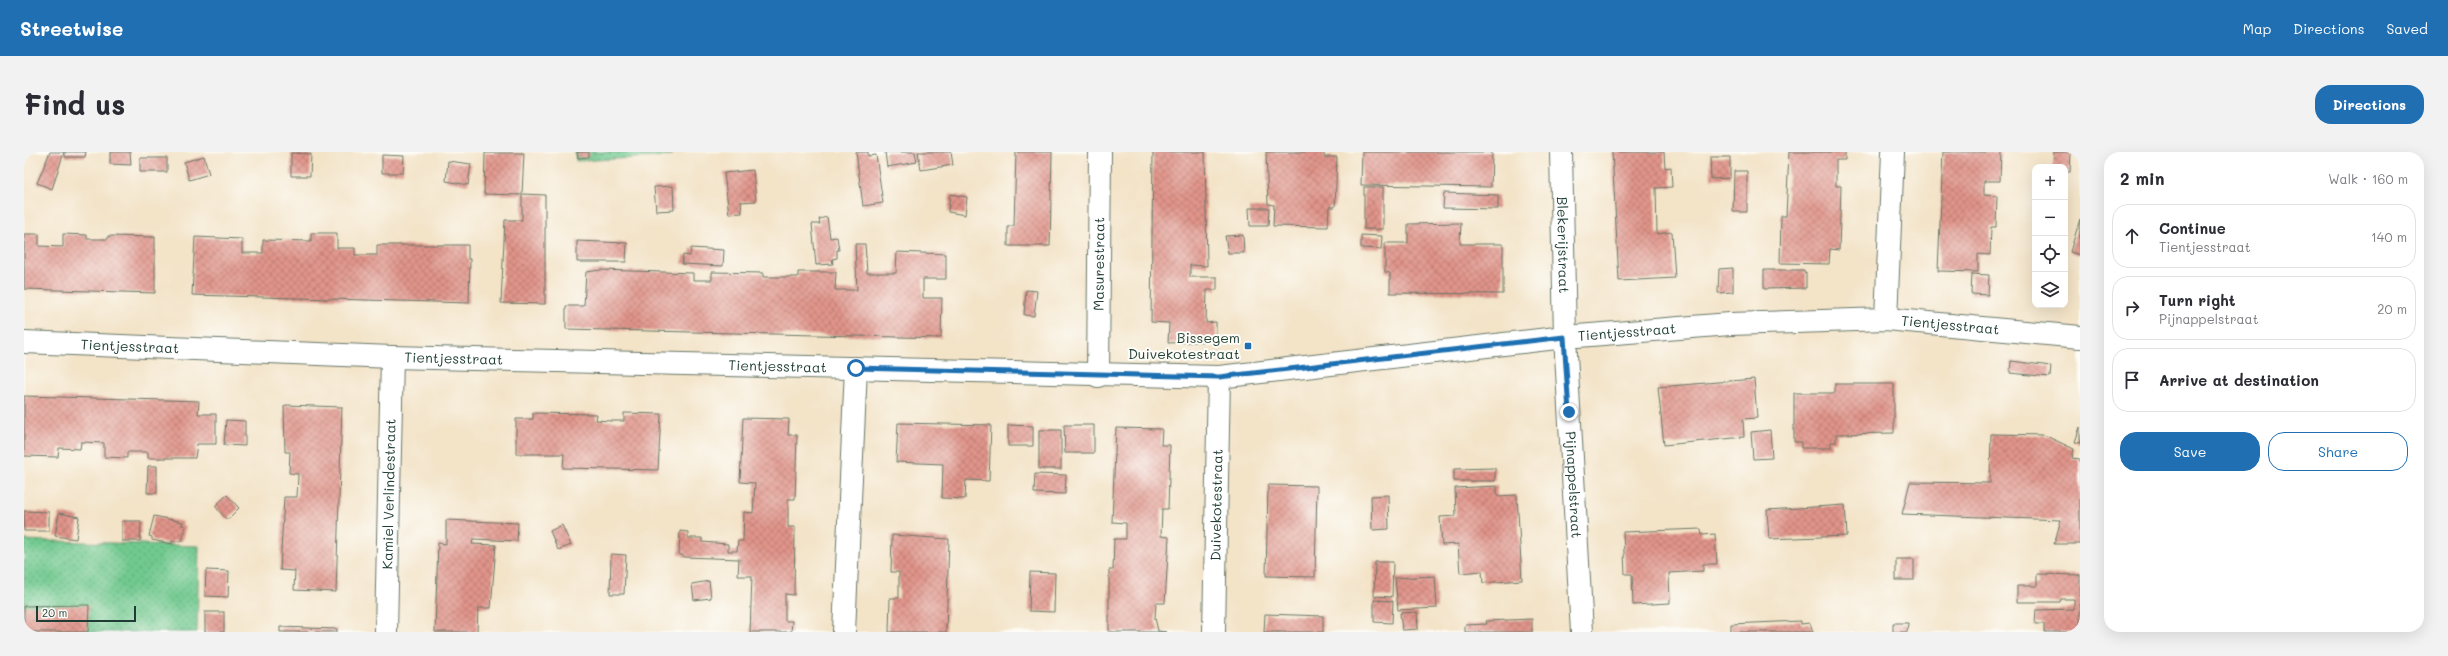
<!DOCTYPE html>
<html lang="en">
<head>
<meta charset="utf-8">
<style>
  :root { --surface:#fff; --page:#f2f2f3; --text:#2b2b33; --muted:#7c7c81; --line:#e1e1e2; --accent:#1f6fb2 }
  body { margin:0; font-family:Mali,sans-serif; background:var(--page); color:var(--text) }
  .controls { position:absolute; right:12px; top:12px; display:grid; overflow:hidden; border-radius:8px; box-shadow:0 4px 16px #0002 }
  .controls button { width:36px; height:36px; display:grid; place-items:center; padding:0; border:0; border-bottom:1px solid var(--line); background:var(--surface); color:var(--text); font:20px sans-serif }
  .scale { position:absolute; left:12px; bottom:10px; width:100px; box-sizing:border-box; padding-left:4px; border:2px solid #1f3d34; border-top:0; font-size:11px; line-height:14px; white-space:nowrap; color:#1f3d34; -webkit-text-stroke:3px #fdfcf7; paint-order:stroke }
  .stop { position:absolute; width:12px; height:12px; margin:-9px; border:3px solid #1f6fb2; border-radius:50%; background:#fff }
  .stop.end { background:#1f6fb2; border-color:#fff; box-shadow:0 1px 4px #0008 }
  .list { margin:0; padding:0; list-style:none }
  h2 { display:flex; justify-content:space-between; align-items:center; height:52px; margin:0; padding:0 16px; font-size:17px }
  h2 small { font-size:13px; font-weight:400; color:var(--muted) }
  .list li { display:grid; grid-template-columns:26px 1fr auto; gap:12px; align-items:center; box-sizing:border-box; height:64px; margin:0 8px 8px; padding:0 8px; border:1px solid var(--line); border-radius:16px }
  .list b { display:block; font-size:15px; white-space:nowrap }
  .list p { margin:0; font-size:13px; white-space:nowrap; color:var(--muted) }
  .list em { font-size:13px; font-style:normal; color:var(--muted) }
  .actions { display:flex; gap:8px; padding:12px 16px }
  .actions a { flex:1; padding:9px 0; border:1px solid var(--accent); border-radius:16px; text-align:center; font-size:14px; color:var(--accent) }
  .actions .main { background:var(--accent); color:#fff }
  .icon { flex:none; width:22px; height:22px; fill:none; stroke:currentColor; stroke-width:2; stroke-linecap:round; stroke-linejoin:round }
  .map { position:relative; flex:none; width:2056px; height:480px; overflow:hidden; border-radius:16px }
  header { display:flex; align-items:center; gap:24px; box-sizing:border-box; height:56px; padding:0 20px; background:var(--accent); color:#fff }
  header strong { font-size:19px }
  nav { display:flex; gap:22px; margin-inline-start:auto; font-size:14px }
  .intro { display:flex; align-items:center; justify-content:space-between; box-sizing:border-box; height:96px; padding:0 24px }
  h1 { margin:0; font-size:28px }
  .button { padding:10px 18px; border-radius:16px; background:var(--accent); color:#fff; font-size:14px; font-weight:700 }
  main { display:flex; gap:24px; padding:0 24px }
  aside { flex:1; background:var(--surface); border-radius:16px; box-shadow:0 4px 16px #0002 }
  .map>svg:first-child { display:block }
  .grass { fill:url(#grass-dots); stroke:#488362 }
  .building { fill:url(#building-cross-hatch) }
  .lines { fill:none; stroke-linecap:round; stroke-linejoin:round }
  .street-casing { stroke:#697767; stroke-width:24 }
  .street { stroke:#fff; stroke-width:22 }
  .route { stroke:#1f6fb2; stroke-width:5 }
  .poi-dot { fill:#1f6fb2; stroke:#fdfcf7; stroke-width:1.5 }
  .labels { text-anchor:middle; stroke-width:4; stroke-linejoin:round; paint-order:stroke }
  .street-label { font-size:14px; fill:#1f3d34; stroke:#fdfcf7 }
  .poi-label { font-size:14px; fill:#1f3d34; stroke:#fdfcf7; text-anchor:end }
</style>
</head>
<body>
<header>
<strong>Streetwise</strong>
<nav><a>Map</a><a>Directions</a><a>Saved</a></nav>
</header>
<div class="intro"><h1>Find us</h1><a class="button">Directions</a></div>
<main>
<div class="map">
<svg width="2056" height="480" viewBox="0 0 2056 480">
  <defs>
    <pattern id="grass-dots" width="8" height="8" patternUnits="userSpaceOnUse"><rect width="8" height="8" fill="#71c98f"/><path d="M2 2h.1M6 6h.1" fill="none" stroke="#5ca476" stroke-width="1.8" stroke-linecap="round"/></pattern>
    <pattern id="building-cross-hatch" width="8" height="8" patternUnits="userSpaceOnUse"><rect width="8" height="8" fill="#e1948a"/><path d="M0 0l8 8M0 8l8-8" fill="none" stroke="#b67a72"/></pattern>
  </defs>
  <rect width="100%" height="100%" fill="#fdfcf7"/>
  <filter id="ink" filterUnits="userSpaceOnUse"><feTurbulence type="fractalNoise" baseFrequency=".025" numOctaves="2"/><feDisplacementMap in="SourceGraphic" scale="8" xChannelSelector="R" yChannelSelector="G"/><feConvolveMatrix kernelMatrix="1 2 1 2 8 2 1 2 1" color-interpolation-filters="sRGB"/></filter>
  <filter id="wash" filterUnits="userSpaceOnUse"><feTurbulence type="fractalNoise" baseFrequency=".012" numOctaves="4" result="noise"/><feDisplacementMap in="SourceGraphic" scale="16" xChannelSelector="R" yChannelSelector="G"/><feGaussianBlur stdDeviation="0.9" result="paint"/><feColorMatrix in="noise" values="0 0 0 0 0 0 0 0 0 0 0 0 0 0 0 0 0 1.4 0 .05"/><feComposite in="paint" operator="in"/></filter>
  <g filter="url(#wash)">
    <rect width="100%" height="100%" fill="#f3e3c7"/>
    <g class="grass">
      <path d="M551,0H648V4L552,9Z"/>
      <path d="M0,388L175,394L173,480H64L62,455L0,454Z"/>
    </g>
    <g id="blocks">
      <g class="building">
        <path d="M26,0H40L28,37L13,31Z"/>
        <path d="M41,0H62L61,5H41Z"/>
        <path d="M86,0H106L107,13L86,12Z"/>
        <path d="M553,0H565V5L554,6Z"/>
        <path d="M832,0H844V4L852,3L859,51L839,54Z"/>
        <path d="M861,0H891L893,10L863,15Z"/>
        <path d="M894,0H927L929,13L897,18Z"/>
        <path d="M992,0H1028L1026,94H984V74H990Z"/>
        <path d="M1129,0H1181L1183,114L1166,113V125H1193V138H1183L1182,171L1192,170V189L1144,191L1145,171L1127,170Z"/>
        <path d="M1242,0H1300V5H1313L1311,55H1305L1304,75L1249,74L1250,53L1244,52Z"/>
        <path d="M1338,0H1468L1467,35L1337,33Z"/>
        <path d="M1588,0H1640L1641,16L1647,15L1648,35L1632,36L1633,82L1648,80L1651,126L1595,129Z"/>
        <path d="M1765,0H1821V8H1812V34H1817L1815,98L1806,97L1805,112L1756,111L1757,64H1762Z"/>
        <path d="M1919,0H1977L1976,29H1960V43L1973,44L1972,75H1967L1966,103L1954,102V120L1914,119Z"/>
        <path d="M2030,0H2047L2046,20H2041V15H2029Z"/>
        <path d="M267,1L287,2L286,24H267Z"/>
        <path d="M461,1H500L498,42L521,43V152L477,151L481,68H498V43L460,42Z"/>
        <path d="M358,3L380,4L379,21H358Z"/>
        <path d="M180,4L185,22L165,28L160,10Z"/>
        <path d="M1686,5H1706V26L1687,27Z"/>
        <rect x="116" y="6" width="27" height="14"/>
        <path d="M424,9L447,12L444,33L422,29Z"/>
        <path d="M729,18L732,49L717,50L718,61L705,62L700,21Z"/>
        <path d="M1710,19H1723V60H1709Z"/>
        <path d="M649,34L650,58L632,59L630,35Z"/>
        <rect x="1340" y="35" width="19" height="42"/>
        <path d="M1420,41L1474,43V57L1419,56Z"/>
        <path d="M926,42L943,45L941,63L924,60Z"/>
        <path d="M1225,56H1245L1244,74H1226Z"/>
        <path d="M803,65L806,86L813,85L815,98H813V106L808,107L809,112L792,113L788,72H796L795,67Z"/>
        <path d="M2056,67V103L2046,100Z"/>
        <path d="M1437,71L1436,92H1479V142L1366,141V121L1361,120V91H1384V72Z"/>
        <path d="M287,81H313V96H331V103H353V93H444V107H446L445,151L168,143L171,85L218,87V101H239V88L287,89Z"/>
        <path d="M0,82H15V94L39,95V82L63,83V87H84V84L131,85V141L0,137Z"/>
        <path d="M1219,83L1220,101H1204L1201,84Z"/>
        <path d="M1337,83L1358,84L1357,97L1337,96Z"/>
        <path d="M553,89L603,91L602,110H553Z"/>
        <path d="M831,92H841L843,121H872L873,100L922,102V127H899V146H918L917,186L542,177V154H560L562,120L577,118L669,121V128H688V120L739,121V125H774V120H812L811,138H833Z"/>
        <path d="M667,96L700,98L699,114L658,112L659,103L666,104Z"/>
        <path d="M1709,116V140L1694,141L1695,117Z"/>
        <path d="M1740,118H1780V121L1782,120V136L1740,137Z"/>
        <path d="M1948,122L1965,123L1964,143L1947,142Z"/>
        <path d="M1002,138L1013,139L1010,164L1000,163Z"/>
        <path d="M1987,209L2027,214L2026,225L1986,221Z"/>
        <path d="M1730,227L1733,266L1719,267L1720,285L1640,293L1634,235Z"/>
        <path d="M1811,232H1870V281L1812,282V290H1807V296H1777V290H1770V241H1811Z"/>
        <path d="M0,244L175,249L174,262H192V292H173L171,306H124V300H103V306L80,305V291L57,290L56,297L35,296L34,305L0,304Z"/>
        <path d="M262,253L318,255L312,440L270,438L271,419L256,418L260,345H273L274,322L265,321L266,300H261L260,254Z"/>
        <path d="M509,261L573,262L572,268L587,269H600V261L637,262L634,318L539,316L540,302H492V267H509Z"/>
        <path d="M719,266L765,267L764,283H773L771,347H764V375H771L770,443L761,442V469H768L767,480H726L728,424H714L715,407L661,405L655,402L656,379L664,380V386H678V390L704,392V399H713L714,389H719L720,360L729,361L731,331L716,330Z"/>
        <path d="M202,268L221,269V294L200,293Z"/>
        <path d="M874,271L967,273L965,329L942,328L941,347L918,346L919,312L872,310Z"/>
        <path d="M984,273L1009,274V294H984Z"/>
        <path d="M1040,273H1070V301H1041Z"/>
        <path d="M2056,275V291L2051,290Z"/>
        <path d="M1092,276L1138,277L1137,293H1146L1144,357H1138L1137,384L1145,385L1141,451H1132L1131,466L1134,479L1142,480H1085V418H1089L1090,387H1102V371L1088,370Z"/>
        <rect x="1015" y="278" width="22" height="39"/>
        <path d="M1746,278L1748,306L1729,307L1727,280Z"/>
        <path d="M1967,282L2020,283L2050,297L2048,306L2056,307V392H2030L2037,368L1878,362L1886,330L1966,331Z"/>
        <path d="M124,314H133V341H123Z"/>
        <path d="M1471,316V329H1430V317Z"/>
        <path d="M1011,322L1042,323L1041,342L1010,341Z"/>
        <path d="M1244,333L1293,334L1291,425L1242,424Z"/>
        <path d="M1473,334V344L1493,343L1498,428L1459,431L1458,419L1436,421L1434,392L1418,393L1416,365L1432,364L1431,336Z"/>
        <path d="M203,343L215,356L203,368L191,354Z"/>
        <path d="M1364,343L1365,377L1348,378L1347,344Z"/>
        <path d="M1821,353L1823,384L1745,387L1743,358Z"/>
        <path d="M0,359L25,360V379H0Z"/>
        <path d="M35,361L55,365L52,387L31,384Z"/>
        <path d="M130,364L159,370L158,373L162,374L158,389H148V392L128,388V385L125,384Z"/>
        <path d="M422,368L494,371L493,389L449,387L448,392L472,393L467,456H454L453,480H411L414,391L422,392Z"/>
        <path d="M98,369H117L116,389H98Z"/>
        <path d="M538,373L547,393L534,398L526,379Z"/>
        <path d="M1677,377L1678,383L1691,382L1693,412H1679V419L1645,421L1646,451L1609,453L1608,422H1601L1599,380Z"/>
        <path d="M868,383L925,387L922,480H865L866,446H875V420H867Z"/>
        <path d="M587,402L602,403L600,442H586Z"/>
        <rect x="1872" y="407" width="18" height="21"/>
        <path d="M1351,410H1369L1368,445L1350,444Z"/>
        <path d="M182,418L205,419L204,445L181,444Z"/>
        <path d="M1006,420L1031,421L1030,460L1005,459Z"/>
        <path d="M2013,422L2056,423V480H2020V472H2011L2012,458L2050,457V447H2037L2036,450H1993V434H2013Z"/>
        <path d="M1411,424L1413,456L1374,458L1371,426Z"/>
        <path d="M685,429L687,446L670,448L668,432Z"/>
        <path d="M1350,448L1369,449L1368,471L1350,470Z"/>
        <path d="M62,453H65L64,480H0V454Z"/>
        <rect x="181" y="460" width="19" height="20"/>
        <path d="M1393,460L1394,477L1378,478L1376,461Z"/>
        <path d="M1241,462L1299,464V480H1240Z"/>
        <path d="M1508,467V480H1441V473L1463,472L1462,469Z"/>
        <path d="M1777,469V472L1786,471L1789,480H1707V472Z"/>
        <path d="M1869,471H1884L1883,480H1869Z"/>
        <path d="M256,475L313,477V480H256Z"/>
      </g>
    </g>
  </g>
  <g filter="url(#ink)">
    <use href="#blocks" fill-opacity="0" stroke="#697767" stroke-width="1"/>
    <g class="lines">
      <g class="street-casing">
        <g id="street">
          <path id="s1" d="M1537,0L1541,185L1558,480"/>
          <path d="M1862,167L1869,0"/>
          <path id="s2" d="M0,190L368,205L1195,225L1541,185L1706,172L1862,167L2056,185"/>
          <path id="s3" d="M1074,224L1076,0"/>
          <path id="s4" d="M362,480L368,205"/>
          <path d="M820,480L832,216"/>
          <path id="s5" d="M1190,480L1195,225"/>
        </g>
      </g>
      <use href="#street" class="street"/>
    </g>
  </g>
  <g class="lines" filter="url(#ink)">
    <path class="route" d="M832,216L1195,225L1540,185L1545,260"/>
  </g>
  <rect class="poi-dot" x="1220" y="190" width="8" height="8" rx="2"/>
  <g class="labels">
    <g class="street-label">
      <text dy="5" stroke="none"><textPath href="#s1" startOffset="93">Blekerijstraat</textPath></text>
      <text dy="5" stroke="none"><textPath href="#s3" startOffset="112">Masurestraat</textPath></text>
      <text dy="5" stroke="none"><textPath href="#s2" startOffset="1930">Tientjesstraat</textPath></text>
      <text dy="5" stroke="none"><textPath href="#s2" startOffset="1606">Tientjesstraat</textPath></text>
      <text dy="5" stroke="none"><textPath href="#s2" startOffset="106">Tientjesstraat</textPath></text>
      <text dy="5" stroke="none"><textPath href="#s2" startOffset="430">Tientjesstraat</textPath></text>
      <text dy="5" stroke="none"><textPath href="#s2" startOffset="754">Tientjesstraat</textPath></text>
      <text dy="5" stroke="none"><textPath href="#s1" startOffset="333">Pijnappelstraat</textPath></text>
      <text dy="5" stroke="none"><textPath href="#s4" startOffset="138">Kamiel Verlindestraat</textPath></text>
      <text dy="5" stroke="none"><textPath href="#s5" startOffset="127">Duivekotestraat</textPath></text>
    </g>
    <g class="poi-label">
      <text x="1216" y="191">Bissegem<tspan x="1216" dy="16">Duivekotestraat</tspan></text>
    </g>
  </g>
</svg>
<div class="controls">
<button>+</button>
<button>−</button>
<button><svg class="icon" aria-label="locate" viewBox="0 0 24 24"><circle cx="12" cy="12" r="6"/><path d="M12 2v4M12 18v4M2 12h4M18 12h4"/></svg></button>
<button><svg class="icon" aria-label="layers" viewBox="0 0 24 24"><path d="M12 4l9 5-9 5-9-5zM3 14l9 5 9-5"/></svg></button>
</div>
<div class="scale">20 m</div>
<div class="stop" style="left:832px;top:216px"></div>
<div class="stop end" style="left:1545px;top:260px"></div>
</div>
<aside>
<h2>2 min<small>Walk · 160 m</small></h2>
<ul class="list">
<li><svg class="icon" aria-label="ahead" viewBox="0 0 24 24"><path d="M12 20V5M6 11l6-6 6 6"/></svg><div><b>Continue</b><p>Tientjesstraat</p></div><em>140 m</em></li>
<li><svg class="icon" aria-label="right" viewBox="0 0 24 24"><path d="M7 20v-9h11M14 6l5 5-5 5"/></svg><div><b>Turn right</b><p>Pijnappelstraat</p></div><em>20 m</em></li>
<li><svg class="icon" aria-label="arrive" viewBox="0 0 24 24"><path d="M6 21V4h12l-3 4 3 4H6"/></svg><div><b>Arrive at destination</b></div></li>
</ul>
<div class="actions"><a class="main">Save</a><a>Share</a></div>
</aside>
</main>
</body>
</html>
